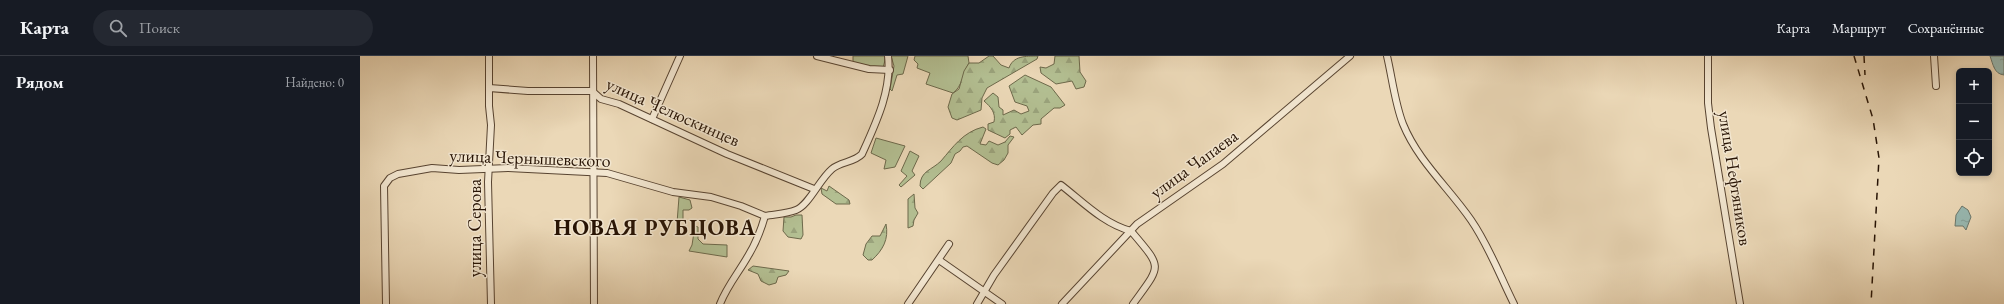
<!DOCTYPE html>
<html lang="ru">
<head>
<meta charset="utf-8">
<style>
  :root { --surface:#171b24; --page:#242831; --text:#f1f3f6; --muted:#9ea1a6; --line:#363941 }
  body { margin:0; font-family:"EB Garamond",serif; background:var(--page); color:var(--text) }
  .controls { position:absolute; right:12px; top:12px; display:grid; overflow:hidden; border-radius:6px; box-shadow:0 2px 6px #0003 }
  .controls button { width:36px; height:36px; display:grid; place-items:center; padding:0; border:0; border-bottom:1px solid var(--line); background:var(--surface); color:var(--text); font:20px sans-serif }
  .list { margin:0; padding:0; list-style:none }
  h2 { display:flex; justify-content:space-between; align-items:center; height:52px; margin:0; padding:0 16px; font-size:17px }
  h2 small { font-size:13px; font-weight:400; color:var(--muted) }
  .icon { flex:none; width:22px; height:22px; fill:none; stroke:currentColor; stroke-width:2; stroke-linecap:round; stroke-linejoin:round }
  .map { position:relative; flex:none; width:1644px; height:248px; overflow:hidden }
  header { display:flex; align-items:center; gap:24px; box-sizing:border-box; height:56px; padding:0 20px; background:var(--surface); border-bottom:1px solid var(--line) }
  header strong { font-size:19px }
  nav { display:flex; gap:22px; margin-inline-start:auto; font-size:14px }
  .search { width:280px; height:36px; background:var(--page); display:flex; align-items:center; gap:10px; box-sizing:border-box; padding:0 14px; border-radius:22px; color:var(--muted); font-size:15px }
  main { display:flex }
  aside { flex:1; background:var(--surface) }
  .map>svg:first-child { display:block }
  .grass { fill:#b3bf92; stroke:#6d694b }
  .forest { fill:url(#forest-firs); stroke:#6d694b }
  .water { fill:url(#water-ripples); stroke:#6b776c }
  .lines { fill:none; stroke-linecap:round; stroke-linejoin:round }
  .minor-casing { stroke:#584431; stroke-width:8 }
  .minor { stroke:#f2e6d0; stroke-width:6 }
  .rail { stroke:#271304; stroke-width:1.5; stroke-dasharray:7 7; stroke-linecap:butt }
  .labels { text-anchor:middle; stroke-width:3; stroke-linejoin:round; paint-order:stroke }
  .street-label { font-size:18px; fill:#271304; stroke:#f2e6d0 }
  .district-label { font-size:22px; font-weight:bold; letter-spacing:1px; fill:#271304; stroke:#f2e6d0 }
</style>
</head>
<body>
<header>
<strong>Карта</strong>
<div class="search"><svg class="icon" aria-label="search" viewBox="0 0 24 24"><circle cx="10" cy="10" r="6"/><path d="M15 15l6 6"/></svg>Поиск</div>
<nav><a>Карта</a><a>Маршрут</a><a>Сохранённые</a></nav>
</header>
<main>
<aside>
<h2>Рядом<small>Найдено: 0</small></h2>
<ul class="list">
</ul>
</aside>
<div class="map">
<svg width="1644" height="248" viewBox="0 0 1644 248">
  <defs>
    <pattern id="forest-firs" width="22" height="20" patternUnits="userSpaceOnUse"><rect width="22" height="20" fill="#b3bf92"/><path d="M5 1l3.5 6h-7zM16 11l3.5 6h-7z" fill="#9aa37c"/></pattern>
    <pattern id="water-ripples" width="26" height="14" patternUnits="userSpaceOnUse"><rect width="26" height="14" fill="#98b9b2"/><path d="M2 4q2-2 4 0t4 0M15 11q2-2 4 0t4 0" fill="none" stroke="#839e97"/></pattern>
  </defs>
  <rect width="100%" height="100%" fill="#ebd8b7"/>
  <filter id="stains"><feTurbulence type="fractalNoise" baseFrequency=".005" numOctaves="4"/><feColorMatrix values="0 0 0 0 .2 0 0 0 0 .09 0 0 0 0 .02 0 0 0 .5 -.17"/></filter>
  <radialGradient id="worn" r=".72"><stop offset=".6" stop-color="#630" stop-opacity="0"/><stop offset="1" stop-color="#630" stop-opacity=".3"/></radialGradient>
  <g class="grass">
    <path d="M493,0H526L523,12H519L493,7Z"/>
    <path d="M531,0H548L543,18L537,19L532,35L530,33L534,10Z"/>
    <path d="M555,0H608L609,7C603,17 602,31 593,37L566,28L570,17L557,12L558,8L554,4Z"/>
    <path d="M516,82L545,90L535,111L524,113L526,104L511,97Z"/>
    <path d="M550,95L559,100L552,115L555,119L541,131L539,129L547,120L541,115Z"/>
    <path d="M319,141L330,144L332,152L329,154H323V163L320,167H317Z"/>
    <path d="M335,170L338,171V183L343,188L367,189V201L329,195L332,189Z"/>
  </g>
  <g class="forest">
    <path d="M629,0H633L641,9L649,12C653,0 665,0 678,0L677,3L627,32L622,42L621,54L597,64L592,62L588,51L592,38L599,33L604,15L609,7H619Z"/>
    <path d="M695,0H719L720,16L726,25L724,31L716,33L712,25L696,28L681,17L680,11L686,12L694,8Z"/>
    <path d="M665,19L691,31L705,49L700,52H694L681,63V68L673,69L662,79L656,71L650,74V78L645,82L628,74V68L634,66C636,57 631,51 624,45L633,37L638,41L639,51L643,54V59L654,54L661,58L669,55L667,50L655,46L649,30Z"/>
    <path d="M623,71L626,73L620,88L626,89L629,85L638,89L645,86L650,80L654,81L648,89V97L644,104L638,109L632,107L607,90L603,91L600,95L595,98L591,107L563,133L560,130C560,115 572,114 581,105C593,91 603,76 623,71Z"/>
    <path d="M469,130L489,144L490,148H476L462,138L461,132L467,135Z"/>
    <path d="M554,138L555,152L558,157L554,164L553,170L548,172V143Z"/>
    <path d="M436,159H442L443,179L441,183L428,181L423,175L424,161H431Z"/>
    <path d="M526,168C529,183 523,194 512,204H508L503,199L506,188L512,180H520Z"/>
    <path d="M393,210L429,215L426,219L418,221L416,227L409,229L401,225L398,218L388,214Z"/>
  </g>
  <g class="water">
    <path d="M1630,0H1644V19C1634,18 1633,8 1630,0Z"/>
    <path d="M1602,150L1608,154L1611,161L1606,174L1603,170H1595L1596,159Z"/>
  </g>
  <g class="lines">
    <g class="minor-casing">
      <g id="minor">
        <path d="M129,0V50L131,69L128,126L131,248"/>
        <path d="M233,0L234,248"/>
        <path d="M457,0L509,13L530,14"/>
        <path d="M1027,0C1032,21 1035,48 1043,68C1058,105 1089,132 1111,164C1129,190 1140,220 1154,248"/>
        <path d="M1348,0V47L1351,72L1380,248"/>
        <path d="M1574,0L1576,30"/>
        <path d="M129,32L168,35H232L241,43L259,48L367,98L454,133"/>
        <path d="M292,63L320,0"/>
        <path d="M771,175C803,213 802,208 773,248"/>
        <path d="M579,204L642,248"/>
        <path d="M26,248L24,130L30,122L38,118L72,112L99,114L148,112L247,117L313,136L351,141L381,150L405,160"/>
        <path d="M360,248C367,230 379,216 388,200C396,187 401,174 405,160C415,158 426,158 436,154C449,149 459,124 472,113C480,106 495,106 502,98C516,67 532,34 528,0"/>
        <path d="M548,248L589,188"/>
        <path d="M617,248L634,219L693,137L701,129C723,146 744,168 771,175"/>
        <path d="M702,248L777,168L863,108L990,0"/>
      </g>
    </g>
    <use href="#minor" class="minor"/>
    <g class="rail">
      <path d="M1494,0L1513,63L1519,102L1511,248"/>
      <path d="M1504,0L1505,19"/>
    </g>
  </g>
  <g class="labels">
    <g class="street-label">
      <text transform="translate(313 56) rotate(24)" y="6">улица Челюскинцев</text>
      <text transform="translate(170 102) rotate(2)" y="6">улица Чернышевского</text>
      <text transform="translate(834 108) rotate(-36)" y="6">улица Чапаева</text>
      <text transform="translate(1375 122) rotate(81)" y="6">улица Нефтяников</text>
      <text transform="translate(115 172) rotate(-90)" y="6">улица Серова</text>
    </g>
    <g class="district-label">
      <text x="295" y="179">НОВАЯ РУБЦОВА</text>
    </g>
  </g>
  <rect width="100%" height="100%" filter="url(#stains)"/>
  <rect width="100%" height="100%" fill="url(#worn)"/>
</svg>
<div class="controls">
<button>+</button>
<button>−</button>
<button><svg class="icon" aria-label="locate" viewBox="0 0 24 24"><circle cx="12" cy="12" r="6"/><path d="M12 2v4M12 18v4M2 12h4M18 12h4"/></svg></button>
</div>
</div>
</main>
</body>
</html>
